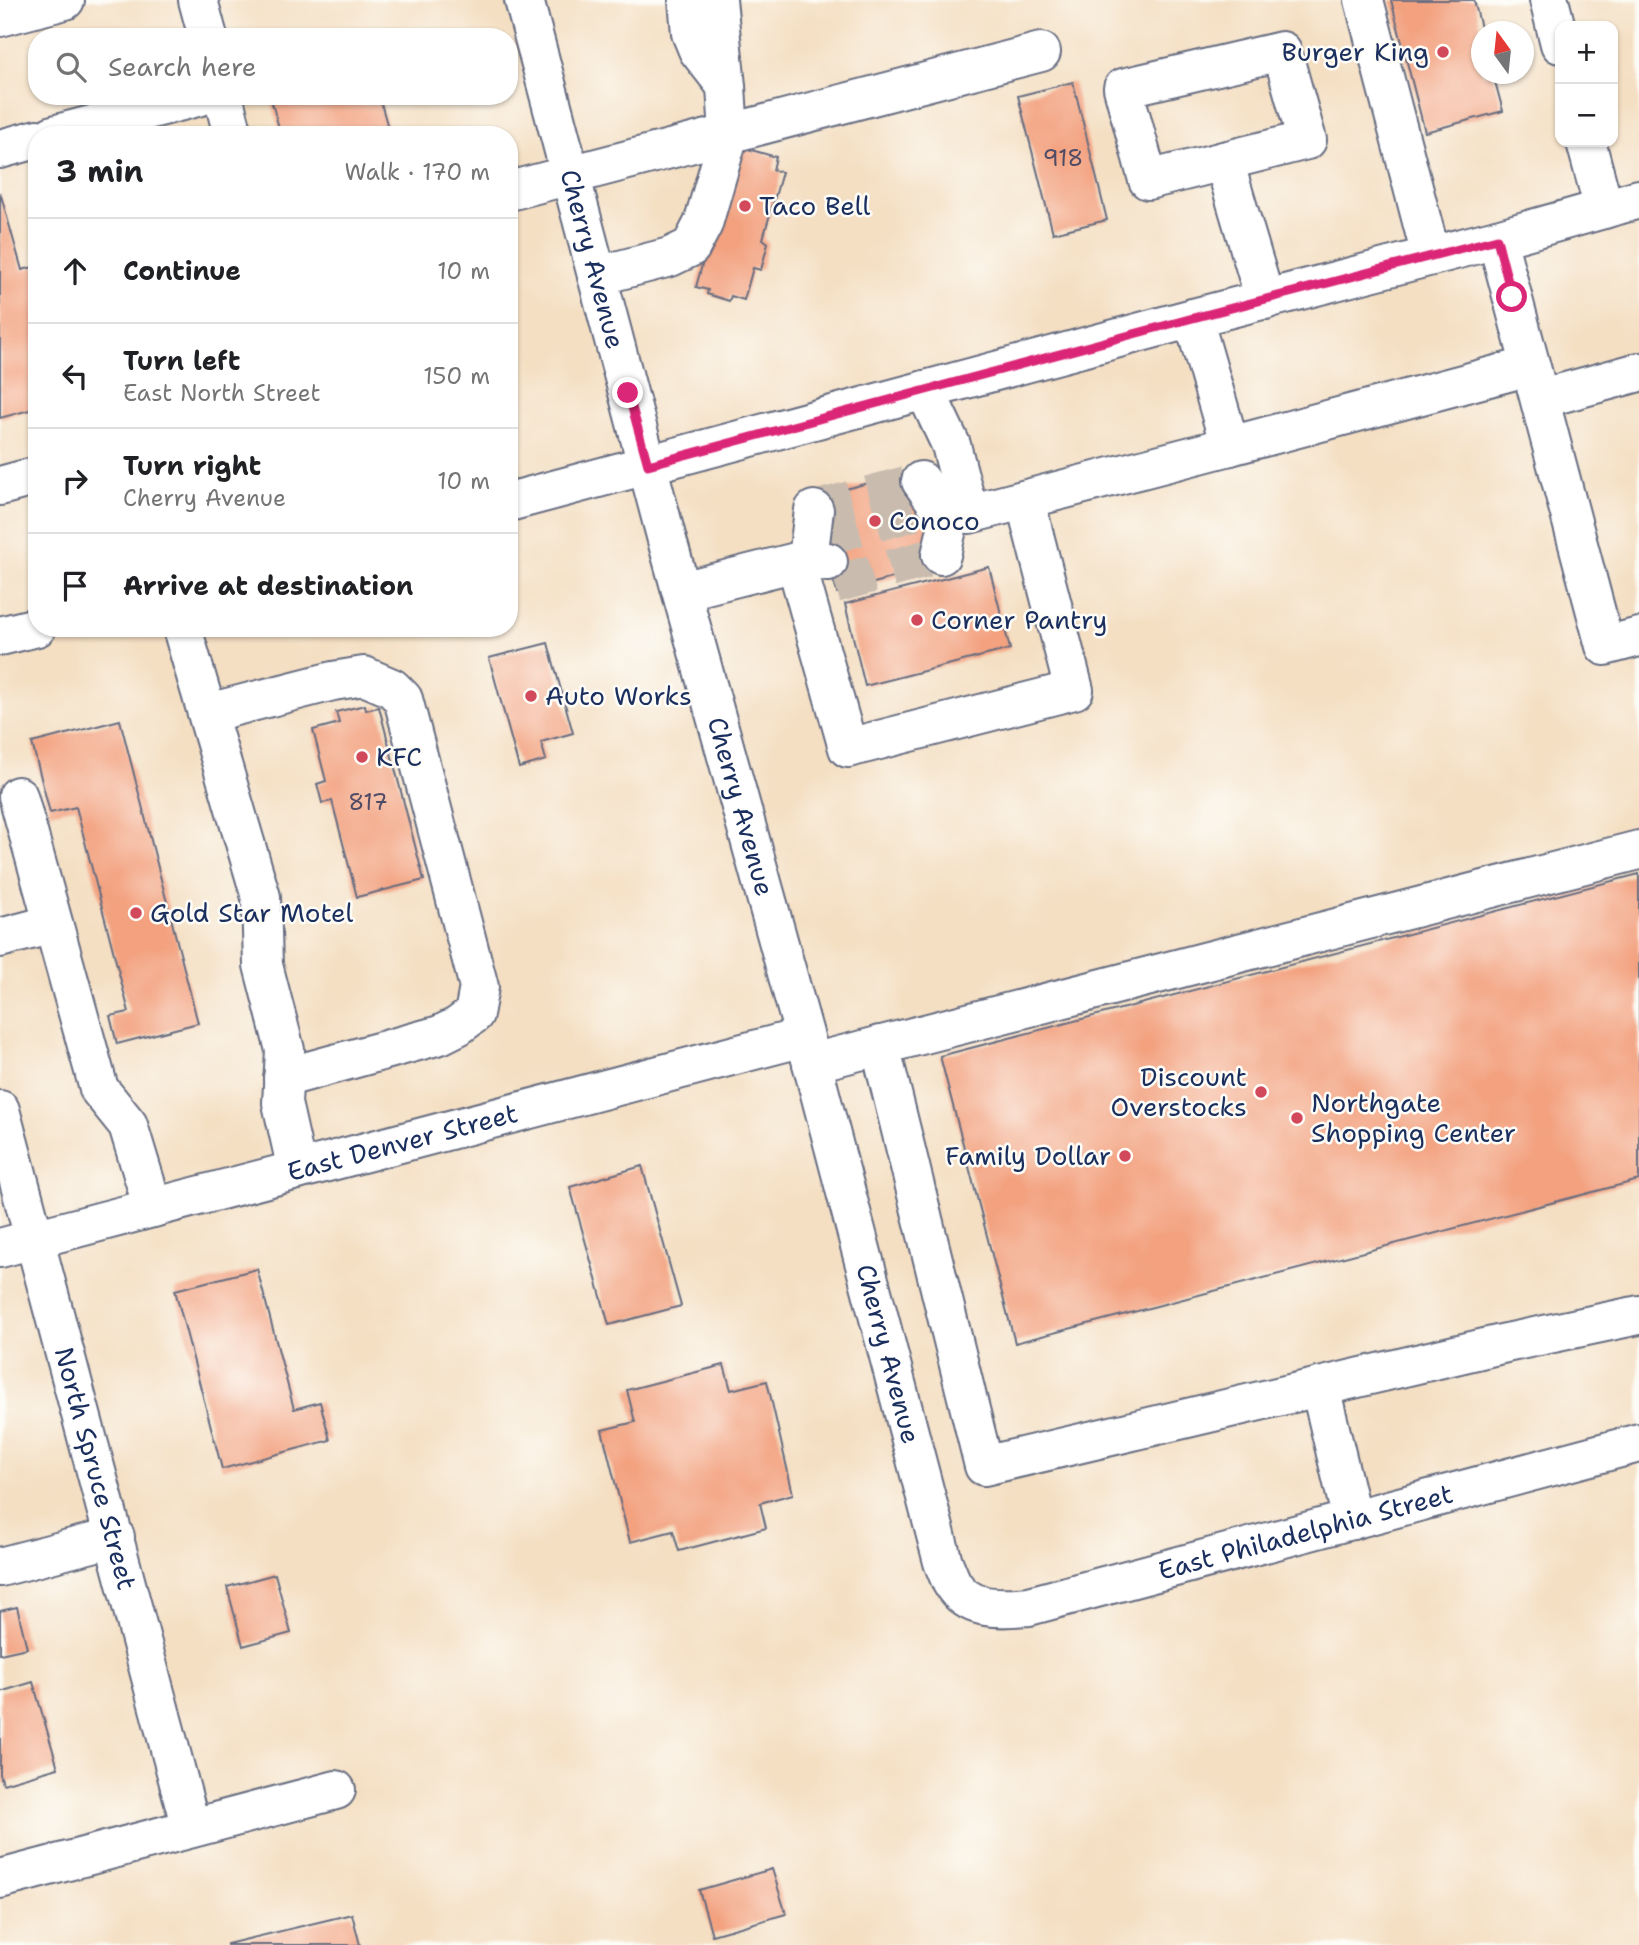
<!DOCTYPE html>
<html lang="en">
<head>
<meta charset="utf-8">
<style>
  :root { --surface:#fff; --page:#f2f2f2; --text:#202124; --muted:#757577; --line:#e0e0e0 }
  body { margin:0; font-family:"Shantell Sans",sans-serif; background:var(--page); color:var(--text) }
  .controls { position:absolute; right:21px; top:21px; display:grid; overflow:hidden; border-radius:14px; box-shadow:0 2px 5px #0004 }
  .controls button { width:63px; height:63px; display:grid; place-items:center; padding:0; border:0; border-bottom:2px solid var(--line); background:var(--surface); color:var(--text); font:35px sans-serif }
  .compass { position:absolute; left:1471px; top:21px; width:63px; height:63px; border-radius:50%; background:var(--surface); box-shadow:0 2px 5px #0004; rotate:345deg }
  .stop { position:absolute; width:21px; height:21px; margin:-16px; border:5px solid #db2777; border-radius:50%; background:#fff }
  .stop.end { background:#db2777; border-color:#fff; box-shadow:0 2px 7px #0008 }
  .list { margin:0; padding:0; list-style:none }
  h2 { display:flex; justify-content:space-between; align-items:center; height:91px; margin:0; padding:0 28px; font-size:30px }
  h2 small { font-size:23px; font-weight:400; color:var(--muted) }
  .list li { display:grid; grid-template-columns:46px 1fr auto; gap:21px; align-items:center; box-sizing:border-box; height:105px; padding:0 28px; border-top:2px solid var(--line) }
  .list b { display:block; font-size:26px; white-space:nowrap }
  .list p { margin:0; font-size:23px; white-space:nowrap; color:var(--muted) }
  .list em { font-size:23px; font-style:normal; color:var(--muted) }
  .icon { flex:none; width:38px; height:38px; fill:none; stroke:currentColor; stroke-width:2; stroke-linecap:round; stroke-linejoin:round }
  .map { position:relative; flex:none; width:1639px; height:1945px; overflow:hidden }
  .search { position:absolute; background:var(--surface); box-shadow:0 2px 5px #0004; left:28px; top:28px; width:490px; height:77px; display:flex; align-items:center; gap:18px; box-sizing:border-box; padding:0 24px; border-radius:28px; color:var(--muted); font-size:26px }
  .panel { position:absolute; background:var(--surface); box-shadow:0 2px 5px #0004; left:28px; top:126px; width:490px; height:511px; border-radius:28px }
  .map>svg:first-child { display:block }
  .building { fill:#f3a17f }
  .lines { fill:none; stroke-linecap:round; stroke-linejoin:round }
  .minor-tunnel { stroke:#c9bcaf; stroke-width:38; stroke-dasharray:38 19; stroke-linecap:butt }
  .minor-casing { stroke:#676d81; stroke-width:42 }
  .major-casing { stroke:#676d81; stroke-width:42 }
  .minor { stroke:#fff; stroke-width:38 }
  .major { stroke:#fff; stroke-width:38 }
  .route { stroke:#db2777; stroke-width:9 }
  .poi-dot { fill:#d1495b; stroke:#fdfcf7; stroke-width:2.5 }
  .labels { text-anchor:middle; stroke-width:5; stroke-linejoin:round; paint-order:stroke }
  .number-label { font-size:23px; fill:#514c66 }
  .poi-label { font-size:26px; fill:#1b2f5e; stroke:#fdfcf7; text-anchor:start }
  .street-label { font-size:26px; fill:#1b2f5e; stroke:#fdfcf7 }
</style>
</head>
<body>
<div class="map">
<svg width="1639" height="1945" viewBox="0 0 1639 1945">
  <rect width="100%" height="100%" fill="#fdfcf7"/>
  <filter id="ink" filterUnits="userSpaceOnUse"><feTurbulence type="fractalNoise" baseFrequency=".0143" numOctaves="2"/><feDisplacementMap in="SourceGraphic" scale="14" xChannelSelector="R" yChannelSelector="G"/><feConvolveMatrix kernelMatrix="1 2 1 2 8 2 1 2 1" color-interpolation-filters="sRGB"/></filter>
  <filter id="wash" filterUnits="userSpaceOnUse"><feTurbulence type="fractalNoise" baseFrequency=".00686" numOctaves="4" result="noise"/><feDisplacementMap in="SourceGraphic" scale="28" xChannelSelector="R" yChannelSelector="G"/><feGaussianBlur stdDeviation="1.57" result="paint"/><feColorMatrix in="noise" values="0 0 0 0 0 0 0 0 0 0 0 0 0 0 0 0 0 1.4 0 .05"/><feComposite in="paint" operator="in"/></filter>
  <g filter="url(#wash)">
    <rect width="100%" height="100%" fill="#f4dfc3"/>
    <g id="blocks">
      <g class="building">
        <path d="M1391,0H1474L1482,32V74H1493L1503,111L1425,132Z"/>
        <path d="M1073,82L1107,220L1053,233L1018,96Z"/>
        <path d="M270,96H379L390,135H281Z"/>
        <path d="M741,147L776,157L773,170L782,172L763,239L768,243L761,270L753,268L744,300L731,296L729,301L707,294L708,290L696,287L731,160Z"/>
        <path d="M0,192L22,270L37,266V408L0,418Z"/>
        <path d="M918,470L944,564L837,593L811,498Z"/>
        <path d="M989,567L1010,649L865,686L845,604Z"/>
        <path d="M548,643L573,733L541,742L546,760L519,768L489,658Z"/>
        <path d="M365,705L366,710L379,707L424,880L357,897L332,801L322,803L317,784L326,781L313,730L339,723L336,712Z"/>
        <path d="M120,720L198,1023L117,1044L110,1016L129,1012L76,807L50,813L32,743Z"/>
        <path d="M1639,874V1180L1015,1343L940,1056Z"/>
        <path d="M642,1166L681,1306L609,1325L570,1187Z"/>
        <path d="M257,1269L294,1409L320,1402L330,1440L222,1469L175,1290Z"/>
        <path d="M724,1365L731,1390L767,1381L793,1494L760,1503L766,1528L679,1551L673,1531L630,1542L602,1430L635,1422L627,1390Z"/>
        <path d="M275,1574L291,1633L243,1646L227,1587Z"/>
        <path d="M17,1607L27,1648L0,1654V1611Z"/>
        <path d="M33,1682L58,1768L3,1784L0,1774V1692Z"/>
        <path d="M772,1869L786,1914L712,1935L699,1890Z"/>
        <path d="M352,1914L360,1945H227V1944Z"/>
      </g>
    </g>
  </g>
  <g filter="url(#ink)">
    <use href="#blocks" fill-opacity="0" stroke="#676d81" stroke-width="2"/>
    <g class="lines">
      <g class="minor-tunnel">
        <path d="M814,510L921,481"/>
        <path d="M822,537L929,508"/>
        <path d="M835,584L941,555"/>
      </g>
      <g class="minor-casing">
        <g id="minor">
          <path d="M198,0L208,37"/>
          <path id="s1" d="M524,0L667,540L812,1063L943,1562C946,1569 949,1577 952,1583C969,1612 1000,1608 1029,1606L1639,1443"/>
          <path d="M688,0L691,33L698,50L723,82"/>
          <path d="M1364,0L1431,256"/>
          <path d="M1549,0L1560,44"/>
          <path d="M0,17L65,0"/>
          <path d="M1282,51L1307,140L1148,180L1123,88Z"/>
          <path d="M223,96L233,135"/>
          <path d="M53,135L201,96"/>
          <path d="M1586,142L1604,209"/>
          <path d="M0,149L37,139"/>
          <path d="M1224,161L1265,300"/>
          <path d="M509,191L1041,52"/>
          <path d="M1497,239L1605,646L1639,637"/>
          <path d="M597,276L670,257L691,247L703,224L729,134L726,86L717,0"/>
          <path d="M925,390L951,445L969,514L1230,446L1193,318"/>
          <path d="M1540,399L1639,372"/>
          <path d="M1230,446L1530,366"/>
          <path d="M921,481L949,520L941,555"/>
          <path d="M0,486L37,476"/>
          <path d="M808,559L814,510"/>
          <path d="M796,563L848,748L1074,690L1025,500"/>
          <path d="M682,591L808,559L828,562"/>
          <path d="M182,628L261,897L263,965L285,1050L282,1103L297,1170"/>
          <path d="M208,713L333,681L364,676L392,688L403,699L479,987L474,1014L458,1026L440,1035L283,1078"/>
          <path d="M18,796L99,1089L128,1125L153,1208"/>
          <path d="M0,938L53,924"/>
          <path d="M880,1045L984,1466L1506,1343L1639,1315"/>
          <path d="M812,1063L1639,850"/>
          <path id="s2" d="M0,1110L191,1828"/>
          <path id="s3" d="M0,1248L804,1037"/>
          <path d="M1320,1387L1352,1520"/>
          <path d="M0,1567L115,1537"/>
          <path d="M0,1879L336,1790"/>
        </g>
      </g>
      <g class="major-casing">
        <g id="major">
          <path d="M509,502L1193,318L1497,239L1639,199"/>
          <path d="M0,636L37,627"/>
        </g>
      </g>
      <use href="#minor" class="minor"/>
      <use href="#major" class="major"/>
    </g>
  </g>
  <g class="lines" filter="url(#ink)">
    <path class="route" d="M628,393L648,465L1193,318L1497,239L1512,297"/>
  </g>
  <g class="poi-dot">
    <circle cx="1443" cy="52" r="7"/>
    <circle cx="745" cy="206" r="7"/>
    <circle cx="875" cy="521" r="7"/>
    <circle cx="917" cy="620" r="7"/>
    <circle cx="531" cy="696" r="7"/>
    <circle cx="362" cy="757" r="7"/>
    <circle cx="136" cy="913" r="7"/>
    <circle cx="1261" cy="1092" r="7"/>
    <circle cx="1297" cy="1118" r="7"/>
    <circle cx="1125" cy="1156" r="7"/>
  </g>
  <g class="labels">
    <g class="number-label">
      <text x="1063" y="166">918</text>
      <text x="368" y="810">817</text>
    </g>
    <g class="poi-label">
      <text x="1429" y="61" text-anchor="end">Burger King</text>
      <text x="759" y="215">Taco Bell</text>
      <text x="889" y="530">Conoco</text>
      <text x="931" y="629">Corner Pantry</text>
      <text x="545" y="705">Auto Works</text>
      <text x="376" y="766">KFC</text>
      <text x="150" y="922">Gold Star Motel</text>
      <text x="1247" y="1086" text-anchor="end">Discount<tspan x="1247" dy="30">Overstocks</tspan></text>
      <text x="1311" y="1112">Northgate<tspan x="1311" dy="30">Shopping Center</tspan></text>
      <text x="1111" y="1165" text-anchor="end">Family Dollar</text>
    </g>
    <g class="street-label">
      <text dy="9" stroke="none"><textPath href="#s1" startOffset="268">Cherry Avenue</textPath></text>
      <text dy="9" stroke="none"><textPath href="#s1" startOffset="835">Cherry Avenue</textPath></text>
      <text dy="9" stroke="none"><textPath href="#s3" startOffset="416">East Denver Street</textPath></text>
      <text dy="9" stroke="none"><textPath href="#s1" startOffset="1402">Cherry Avenue</textPath></text>
      <text dy="9" stroke="none"><textPath href="#s2" startOffset="371">North Spruce Street</textPath></text>
      <text dy="9" stroke="none"><textPath href="#s1" startOffset="2012">East Philadelphia Street</textPath></text>
    </g>
  </g>
</svg>
<div class="controls">
<button>+</button>
<button>−</button>
</div>
<svg class="compass" viewBox="-18 -18 36 36"><path d="M0-13l5 13h-10z" fill="#e53935"/><path d="M0 13l5-13h-10z" fill="#757577"/></svg>
<div class="stop" style="left:1512px;top:297px"></div>
<div class="stop end" style="left:628px;top:393px"></div>
<div class="search"><svg class="icon" aria-label="search" viewBox="0 0 24 24"><circle cx="10" cy="10" r="6"/><path d="M15 15l6 6"/></svg>Search here</div>
<section class="panel">
<h2>3 min<small>Walk · 170 m</small></h2>
<ul class="list">
<li><svg class="icon" aria-label="ahead" viewBox="0 0 24 24"><path d="M12 20V5M6 11l6-6 6 6"/></svg><div><b>Continue</b></div><em>10 m</em></li>
<li><svg class="icon" aria-label="left" viewBox="0 0 24 24"><path d="M17 20v-9H6M10 6l-5 5 5 5"/></svg><div><b>Turn left</b><p>East North Street</p></div><em>150 m</em></li>
<li><svg class="icon" aria-label="right" viewBox="0 0 24 24"><path d="M7 20v-9h11M14 6l5 5-5 5"/></svg><div><b>Turn right</b><p>Cherry Avenue</p></div><em>10 m</em></li>
<li><svg class="icon" aria-label="arrive" viewBox="0 0 24 24"><path d="M6 21V4h12l-3 4 3 4H6"/></svg><div><b>Arrive at destination</b></div></li>
</ul>
</section>
</div>
</body>
</html>
